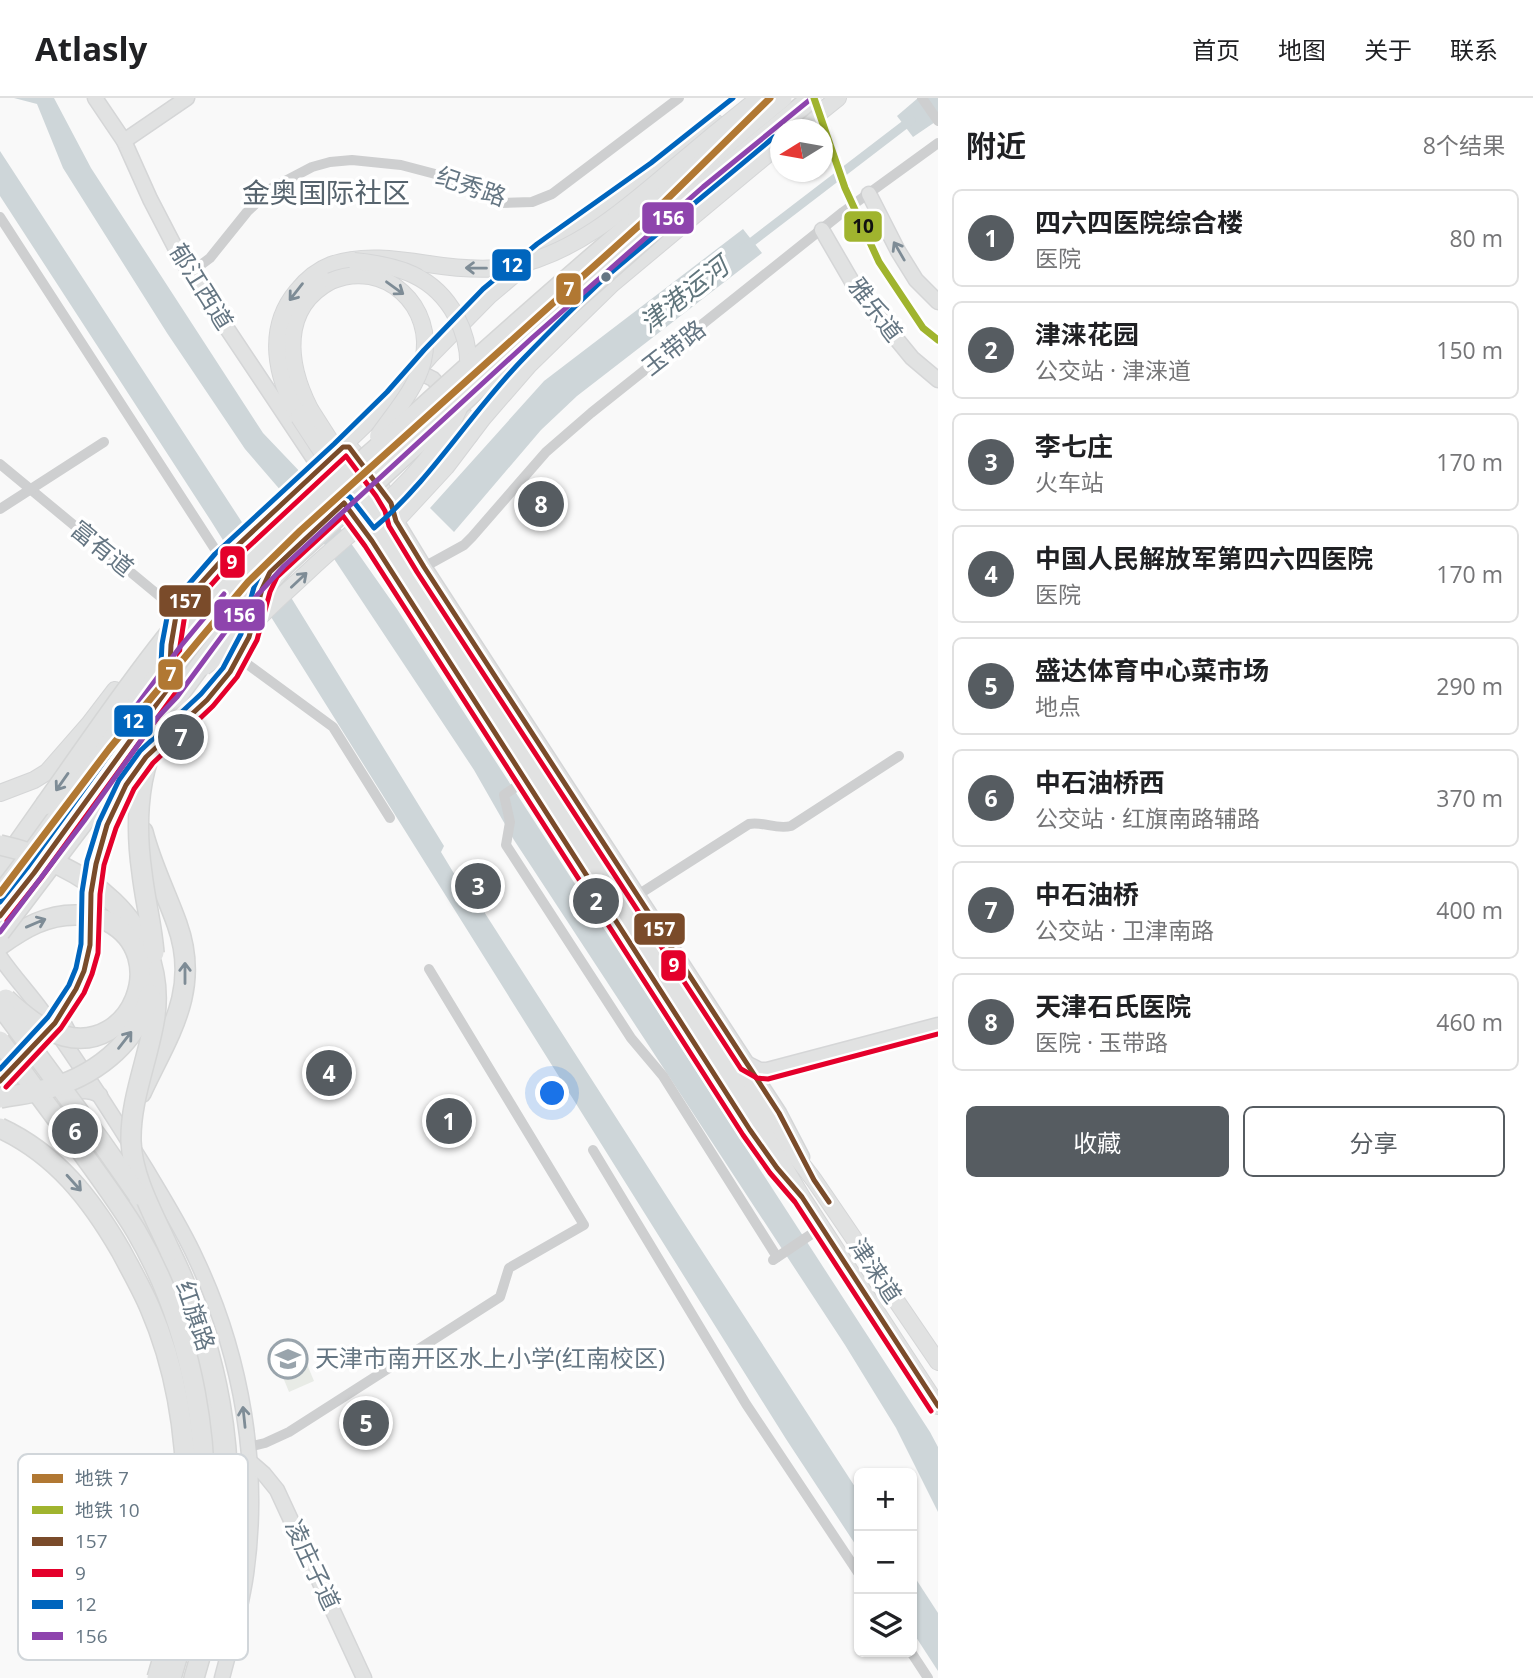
<!DOCTYPE html>
<html lang="zh">
<head>
<meta charset="utf-8">
<style>
  :root { --surface:#fff; --page:#f2f2f2; --text:#202124; --muted:#757577; --line:#e0e0e0; --accent:#565c61 }
  body { margin:0; font-family:"Open Sans","Noto Sans SC",sans-serif; background:var(--page); color:var(--text) }
  .controls { position:absolute; right:21px; bottom:21px; display:grid; overflow:hidden; border-radius:10px; box-shadow:0 2px 5px #0004 }
  .controls button { width:63px; height:63px; display:grid; place-items:center; padding:0; border:0; border-bottom:2px solid var(--line); background:var(--surface); color:var(--text); font:35px sans-serif }
  .compass { position:absolute; left:770px; top:21px; width:63px; height:63px; border-radius:50%; background:var(--surface); box-shadow:0 2px 5px #0004; rotate:259deg }
  .you { position:absolute; left:553px; top:996px; width:24px; height:24px; margin:-18px; border:5px solid #fff; border-radius:50%; background:#1a73e8; box-shadow:0 0 0 10px #1a73e833 }
  .badge { display:grid; place-items:center; width:46px; height:46px; border-radius:50%; background:var(--accent); color:#fff; font-size:23px; font-weight:700 }
  .pin { position:absolute; translate:-50% -50%; border:4px solid #fff; box-shadow:0 2px 7px #0006 }
  .list { margin:0; padding:0; list-style:none }
  h2 { display:flex; justify-content:space-between; align-items:center; height:91px; margin:0; padding:0 28px; font-size:30px }
  h2 small { font-size:23px; font-weight:400; color:var(--muted) }
  .list li { display:grid; grid-template-columns:46px 1fr auto; gap:21px; align-items:center; box-sizing:border-box; height:98px; margin:0 14px 14px; padding:0 14px; border:2px solid var(--line); border-radius:10px }
  .list b { display:block; font-size:26px; white-space:nowrap }
  .list p { margin:0; font-size:23px; white-space:nowrap; color:var(--muted) }
  .list em { font-size:23px; font-style:normal; color:var(--muted) }
  .actions { display:flex; gap:14px; padding:21px 28px }
  .actions a { flex:1; padding:16px 0; border:2px solid var(--accent); border-radius:10px; text-align:center; font-size:24px; color:var(--accent) }
  .actions .main { background:var(--accent); color:#fff }
  .icon { flex:none; width:38px; height:38px; fill:none; stroke:currentColor; stroke-width:2; stroke-linecap:round; stroke-linejoin:round }
  .map { position:relative; flex:none; width:938px; height:1580px; overflow:hidden }
  header { display:flex; align-items:center; gap:42px; box-sizing:border-box; height:98px; padding:0 35px; background:var(--surface); border-bottom:2px solid var(--line) }
  header strong { font-size:33px }
  nav { display:flex; gap:38px; margin-inline-start:auto; font-size:24px }
  main { display:flex }
  aside { flex:1; background:var(--surface) }
  .map>svg:first-child { display:block }
  .green { fill:#e8ebe6 }
  .water { fill:#ced6d9 }
  .lines { fill:none; stroke-linecap:round; stroke-linejoin:round }
  .canal { stroke:#ced6d9; stroke-width:9 }
  .secondary-casing { stroke:#d5d6d7; stroke-width:17 }
  .primary-casing { stroke:#d5d6d7; stroke-width:18 }
  .highway-casing { stroke:#d5d6d6; stroke-width:22 }
  .street { stroke:#cecfd0; stroke-width:10 }
  .secondary { stroke:#e1e2e2; stroke-width:14 }
  .primary { stroke:#e1e2e2; stroke-width:16 }
  .highway { stroke:#e1e2e2; stroke-width:19 }
  .primary-bridge-casing { stroke:#d5d6d7; stroke-width:18; stroke-linecap:butt }
  .highway-bridge-casing { stroke:#d5d6d6; stroke-width:22; stroke-linecap:butt }
  .primary-bridge { stroke:#e1e2e2; stroke-width:16 }
  .highway-bridge { stroke:#e1e2e2; stroke-width:19 }
  .bus-1-casing { stroke:#fff; stroke-width:10 }
  .bus-2-casing { stroke:#fff; stroke-width:10 }
  .bus-3-casing { stroke:#fff; stroke-width:10 }
  .bus-4-casing { stroke:#fff; stroke-width:10 }
  .bus-1 { stroke:#7a4b2a; stroke-width:5 }
  .bus-2 { stroke:#e4002b; stroke-width:5 }
  .bus-3 { stroke:#0065bd; stroke-width:5 }
  .bus-4 { stroke:#8e44ad; stroke-width:5 }
  .metro-1-casing { stroke:#fff; stroke-width:12 }
  .metro-2-casing { stroke:#fff; stroke-width:12 }
  .metro-1 { stroke:#b17833; stroke-width:7 }
  .metro-2 { stroke:#a0b42e; stroke-width:7 }
  .oneway { stroke:#7e8c96 }
  .bus-dot { fill:#657683; stroke:#fff; stroke-width:2.5 }
  .labels { text-anchor:middle; stroke-width:7; stroke-linejoin:round; paint-order:stroke }
  .street-label { font-size:24px; fill:#657683; stroke:#fff }
  .poi-label { font-size:24px; fill:#657683; stroke:#fff; text-anchor:start }
  .water-label { font-size:26px; font-style:italic; fill:#60757c; stroke:#fff }
  .quarter-label { font-size:28px; fill:#57646e; stroke:#fff }
  .key { fill:#fff; stroke:#d1d6da; stroke-width:2 }
  .key-label { font-size:19px; fill:#657683 }
  .line-badge { stroke:#fff; stroke-width:2.5 }
  .badge-label { font-size:19px; text-anchor:middle; font-weight:bold; fill:#fff }
  .pale-badge-label { font-size:19px; text-anchor:middle; font-weight:bold; fill:#111 }
</style>
</head>
<body>
<header>
<strong>Atlasly</strong>
<nav><a>首页</a><a>地图</a><a>关于</a><a>联系</a></nav>
</header>
<main>
<div class="map">
<svg width="938" height="1580" viewBox="0 0 938 1580">
  <rect width="100%" height="100%" fill="#f9f9f9"/>
  <path class="green" d="M299,1247L314,1283L289,1294L274,1257Z"/>
  <g class="water">
    <path d="M14,0H54L91,70L263,335L304,378L397,511L930,1334L938,1349V1414L896,1330L845,1247L514,742L474,672L293,399L282,394L245,351L167,235L63,70L37,6Z"/>
    <path d="M918,0H938V22L913,39L897,18Z"/>
    <path d="M0,53L292,501L444,748L441,754L473,807L481,809L680,1119L859,1395V1452L786,1341L211,423L0,98Z"/>
    <path d="M743,131L762,155L577,298L541,332L454,434L430,410L544,283Z"/>
    <path d="M912,1475L938,1515V1573L912,1533Z"/>
  </g>
  <g class="lines">
    <path class="canal" d="M744,150L911,22"/>
    <g class="secondary-casing">
      <g id="secondary">
        <path d="M95,0L124,43L150,101L178,155L190,175L320,370"/>
        <path d="M124,43L187,0"/>
        <path d="M869,96L898,153L916,182L938,204"/>
        <path d="M822,132L858,194L912,260L938,282"/>
        <path d="M412,278L425,277L433,281L469,322L471,327L470,338"/>
        <path d="M396,423L424,469L779,1015L802,1059"/>
        <path d="M458,576L750,1032L782,1076"/>
        <path d="M0,859C13,878 29,895 42,913C79,965 114,1019 147,1073C164,1102 182,1130 196,1161C242,1258 261,1370 246,1476C241,1511 231,1546 222,1580"/>
        <path d="M748,966L760,972H767L938,927"/>
        <path d="M0,983L22,997"/>
        <path d="M0,983L46,936L60,918L73,943"/>
        <path d="M64,1008C73,991 84,990 100,997"/>
        <path d="M53,1013L68,1020L76,1029C105,1069 138,1110 160,1155C169,1175 177,1195 184,1216"/>
        <path d="M194,1249C216,1327 226,1412 204,1491"/>
        <path d="M249,1363L264,1376L277,1392L364,1580"/>
      </g>
    </g>
    <g class="primary-casing">
      <g id="primary">
        <path d="M798,32L838,0"/>
        <path d="M310,311C287,266 280,210 331,183"/>
        <path d="M299,319C276,280 265,231 297,193C306,182 318,172 331,167C361,156 397,161 428,166"/>
        <path d="M343,349H349C366,366 392,400 396,423"/>
        <path d="M327,380L372,443L396,423L446,369L483,320L529,267L612,186L780,46"/>
        <path d="M216,469L393,300L430,258L489,198L542,153L620,99L716,25"/>
        <path d="M169,589L170,560"/>
        <path d="M143,625L209,538"/>
        <path d="M0,695L34,682L47,674L89,626L115,592"/>
        <path d="M54,747L103,680"/>
        <path d="M0,818L17,796"/>
        <path d="M60,918C69,901 81,884 86,866C92,843 90,820 91,797C93,762 105,726 122,696C129,684 136,671 145,660C154,649 166,641 176,631C210,601 239,569 253,525"/>
        <path d="M770,1022L794,1056L814,1082L938,1264"/>
        <path d="M761,1029L802,1099L938,1308"/>
      </g>
    </g>
    <g class="highway-casing">
      <g id="highway">
        <path d="M0,771L45,707"/>
        <path d="M0,847C24,830 47,816 78,817"/>
        <path d="M141,995C168,937 201,893 177,826C166,795 151,766 143,734"/>
        <path d="M170,1153C217,1248 239,1359 222,1465C216,1504 205,1542 194,1580"/>
      </g>
    </g>
    <g class="street">
      <path d="M922,0L938,23"/>
      <path d="M0,119L222,462"/>
      <path d="M190,175L210,160L247,114L272,90L312,69L330,64L352,62L401,67L439,77L501,105L532,104L552,96L679,0"/>
      <path d="M0,366L186,520"/>
      <path d="M0,411L104,344"/>
      <path d="M424,469L464,447L472,439L546,354L591,315L843,114L938,45"/>
      <path d="M235,557L333,629L390,720"/>
      <path d="M526,682L504,697L510,724L506,747L631,940L663,978L777,1159"/>
      <path d="M633,800L749,726C763,723 776,732 791,728L899,658"/>
      <path d="M593,1052L746,1306L859,1476"/>
      <path d="M773,1162L822,1129"/>
      <path d="M248,1349L265,1345L289,1334L500,1199L509,1170L584,1127L429,871"/>
      <path d="M911,1554L928,1580"/>
    </g>
    <use href="#secondary" class="secondary"/>
    <use href="#primary" class="primary"/>
    <use href="#highway" class="highway"/>
    <g class="primary-bridge-casing">
      <g id="primary-bridge">
        <path d="M428,166C454,170 482,173 508,169C574,157 627,110 676,68C703,45 731,22 759,0"/>
        <path d="M331,183C385,160 436,209 423,263C416,291 394,315 378,338"/>
        <path d="M310,311L340,358L637,812L770,1022"/>
        <path d="M299,319L625,817L761,1029"/>
        <path d="M204,569C226,554 244,535 263,516C279,500 296,485 313,469C376,410 510,320 456,218C434,177 397,167 354,163"/>
      </g>
    </g>
    <g class="highway-bridge-casing">
      <g id="highway-bridge">
        <path d="M45,707C110,616 178,509 263,437"/>
        <path d="M0,747C83,765 167,823 155,918C149,959 130,1001 131,1043C132,1080 155,1119 170,1153"/>
        <path d="M0,797C79,697 144,585 229,490C287,426 355,370 419,313C537,206 658,101 782,0"/>
        <path d="M0,834L84,723L157,620L177,599L231,526L284,468L532,240L703,89L812,0"/>
        <path d="M154,855C152,828 145,802 142,775C136,733 136,681 156,642"/>
        <path d="M6,901C23,917 41,932 64,938C132,956 171,858 109,824C99,819 88,818 78,817"/>
        <path d="M0,907L101,1044L138,1097"/>
        <path d="M0,943C25,978 50,1012 76,1046C96,1074 118,1103 136,1133C193,1230 216,1356 199,1467C193,1505 182,1543 171,1580"/>
        <path d="M0,1000C14,997 29,996 43,992C92,980 137,947 150,896"/>
        <path d="M0,1030C56,1056 91,1101 121,1153C131,1172 142,1191 150,1210C180,1279 189,1359 186,1434C186,1448 185,1463 183,1477C178,1511 167,1547 157,1580"/>
      </g>
    </g>
    <use href="#primary-bridge" class="primary-bridge"/>
    <use href="#highway-bridge" class="highway-bridge"/>
    <g class="bus-1-casing">
      <g id="bus-1">
        <path d="M0,818L34,775L169,589L171,547L177,512L222,462L343,349H349L391,405L396,423L424,469L779,1015L814,1082L829,1104"/>
        <path d="M0,983L55,925L76,891L84,873L90,847L91,795L96,766L107,727L126,687L146,659L207,602L230,574L249,539L262,491L270,474L344,405L372,443L750,1032L777,1070L802,1099L938,1308"/>
      </g>
    </g>
    <g class="bus-2-casing">
      <g id="bus-2">
        <path d="M7,823L41,780L177,593L180,548L185,516L228,468L346,358L376,398L385,413L389,428L417,474L741,971L757,980L768,981L938,936"/>
        <path d="M6,989L61,930L84,895L92,876L98,855L100,796L104,767L116,730L134,691L153,665L213,608L237,579L257,542L270,494L277,479L343,418L365,448L743,1037L770,1075L795,1104L931,1313"/>
      </g>
    </g>
    <g class="bus-3-casing">
      <g id="bus-3">
        <path d="M0,804L27,770L160,586L162,546L169,509L215,456L334,346L387,294L424,252L483,191L537,146L651,65L733,0"/>
        <path d="M0,971L48,919L69,887L76,870L81,846L82,794L87,763L99,724L119,682L140,653L201,596L223,570L241,536L254,489L263,469L341,397H346L350,399L374,430C432,381 471,314 524,260C551,232 579,204 607,178C662,131 719,86 774,39"/>
      </g>
    </g>
    <g class="bus-4-casing">
      <g id="bus-4">
        <path d="M120,630L180,549L224,496"/>
        <path d="M0,834L84,723L157,620L177,599L231,526L284,468L532,240L703,89L812,0"/>
      </g>
    </g>
    <use href="#bus-1" class="bus-1"/>
    <use href="#bus-2" class="bus-2"/>
    <use href="#bus-3" class="bus-3"/>
    <use href="#bus-4" class="bus-4"/>
    <g class="metro-1-casing">
      <path id="metro-1" d="M0,795L109,651L200,541L248,484L300,433L653,115L770,0"/>
    </g>
    <g class="metro-2-casing">
      <path id="metro-2" d="M814,0L845,90L879,164L923,230L938,242"/>
    </g>
    <use href="#metro-1" class="metro-1"/>
    <use href="#metro-2" class="metro-2"/>
  </g>
  <defs><path id="oneway-shaft" d="M-6 0H5M1.5-3L5.5 0L1.5 3" fill="none" stroke-width="1.6" stroke-linecap="round" stroke-linejoin="round" transform="scale(1.75)"/></defs>
  <g class="oneway">
    <use href="#oneway-shaft" transform="translate(899 153) rotate(-120)"/>
    <use href="#oneway-shaft" transform="translate(476 170) rotate(-179)"/>
    <use href="#oneway-shaft" transform="translate(395 190) rotate(36)"/>
    <use href="#oneway-shaft" transform="translate(296 194) rotate(128)"/>
    <use href="#oneway-shaft" transform="translate(299 482) rotate(-43)"/>
    <use href="#oneway-shaft" transform="translate(62 684) rotate(125)"/>
    <use href="#oneway-shaft" transform="translate(36 825) rotate(-23)"/>
    <use href="#oneway-shaft" transform="translate(185 875) rotate(-90)"/>
    <use href="#oneway-shaft" transform="translate(125 942) rotate(-52)"/>
    <use href="#oneway-shaft" transform="translate(74 1085) rotate(48)"/>
    <use href="#oneway-shaft" transform="translate(244 1319) rotate(-96)"/>
  </g>
  <defs>
    <g id="school-ring" transform="scale(2.0125)"><circle r="9.5" fill="#fff" stroke="#99a4ac" stroke-width="1.5"/><path d="M0-5L7-2L0 1L-7-2ZM-4 1L0 2.5L4 1V4Q0 6-4 4Z" fill="#99a4ac"/></g>
  </defs>
  <g fill-rule="evenodd">
    <use href="#school-ring" x="288" y="1261"/>
  </g>
  <circle class="bus-dot" cx="606" cy="179" r="6"/>
  <g class="labels">
    <g class="street-label">
      <text transform="translate(471 89) rotate(19)" y="8">纪秀路</text>
      <text transform="translate(201 189) rotate(58)" y="8">郁江西道</text>
      <text transform="translate(875 212) rotate(53)" y="8">雅乐道</text>
      <text transform="translate(674 250) rotate(-38)" y="8">玉带路</text>
      <text transform="translate(102 451) rotate(39)" y="8">富有道</text>
      <text transform="translate(875 1173) rotate(56)" y="8">津涞道</text>
      <text transform="translate(195 1218) rotate(71)" y="8">红旗路</text>
      <text transform="translate(312 1467) rotate(65)" y="8">凌庄子道</text>
    </g>
    <g class="poi-label">
      <text x="315" y="1269">天津市南开区水上小学(红南校区)</text>
    </g>
    <g class="water-label">
      <text transform="translate(684 197) rotate(-38)" y="9">津港运河</text>
    </g>
    <g class="quarter-label">
      <text x="326" y="105">金奥国际社区</text>
    </g>
  </g>
  <rect x="18" y="1356" width="230" height="206" rx="10" class="key"/>
  <rect x="32" y="1376" width="31" height="9" fill="#b17833"/>
  <rect x="32" y="1408" width="31" height="8" fill="#a0b42e"/>
  <rect x="32" y="1439" width="31" height="9" fill="#7a4b2a"/>
  <rect x="32" y="1471" width="31" height="8" fill="#e4002b"/>
  <rect x="32" y="1502" width="31" height="9" fill="#0065bd"/>
  <rect x="32" y="1534" width="31" height="8" fill="#8e44ad"/>
  <g class="key-label">
    <text x="75" y="1387">地铁 7</text>
    <text x="75" y="1419">地铁 10</text>
    <text x="75" y="1450">157</text>
    <text x="75" y="1482">9</text>
    <text x="75" y="1513">12</text>
    <text x="75" y="1545">156</text>
  </g>
  <g class="line-badge">
    <rect x="641" y="103" width="54" height="34" rx="7" fill="#8e44ad"/>
    <rect x="843" y="112" width="40" height="33" rx="7" fill="#a0b42e"/>
    <rect x="491" y="150" width="41" height="34" rx="7" fill="#0065bd"/>
    <rect x="555" y="174" width="27" height="34" rx="7" fill="#b17833"/>
    <rect x="219" y="447" width="27" height="34" rx="7" fill="#e4002b"/>
    <rect x="158" y="486" width="54" height="34" rx="7" fill="#7a4b2a"/>
    <rect x="213" y="500" width="53" height="34" rx="7" fill="#8e44ad"/>
    <rect x="157" y="560" width="27" height="33" rx="7" fill="#b17833"/>
    <rect x="113" y="606" width="41" height="34" rx="7" fill="#0065bd"/>
    <rect x="633" y="814" width="53" height="34" rx="7" fill="#7a4b2a"/>
    <rect x="660" y="851" width="27" height="33" rx="7" fill="#e4002b"/>
  </g>
  <g class="badge-label">
    <text x="668" y="127">156</text>
    <text x="512" y="174">12</text>
    <text x="569" y="198">7</text>
    <text x="232" y="471">9</text>
    <text x="185" y="510">157</text>
    <text x="239" y="524">156</text>
    <text x="171" y="583">7</text>
    <text x="133" y="630">12</text>
    <text x="659" y="838">157</text>
    <text x="674" y="874">9</text>
  </g>
  <g class="pale-badge-label">
    <text x="863" y="135">10</text>
  </g>
</svg>
<div class="controls">
<button>+</button>
<button>−</button>
<button><svg class="icon" aria-label="layers" viewBox="0 0 24 24"><path d="M12 4l9 5-9 5-9-5zM3 14l9 5 9-5"/></svg></button>
</div>
<svg class="compass" viewBox="-18 -18 36 36"><path d="M0-13l5 13h-10z" fill="#e53935"/><path d="M0 13l5-13h-10z" fill="#757577"/></svg>
<div class="you"></div>
<div class="pin badge" style="left:449px;top:1023px">1</div>
<div class="pin badge" style="left:596px;top:803px">2</div>
<div class="pin badge" style="left:478px;top:788px">3</div>
<div class="pin badge" style="left:329px;top:975px">4</div>
<div class="pin badge" style="left:366px;top:1325px">5</div>
<div class="pin badge" style="left:75px;top:1033px">6</div>
<div class="pin badge" style="left:181px;top:639px">7</div>
<div class="pin badge" style="left:541px;top:406px">8</div>
</div>
<aside>
<h2>附近<small>8个结果</small></h2>
<ul class="list">
<li><span class="badge">1</span><div><b>四六四医院综合楼</b><p>医院</p></div><em>80 m</em></li>
<li><span class="badge">2</span><div><b>津涞花园</b><p>公交站 · 津涞道</p></div><em>150 m</em></li>
<li><span class="badge">3</span><div><b>李七庄</b><p>火车站</p></div><em>170 m</em></li>
<li><span class="badge">4</span><div><b>中国人民解放军第四六四医院</b><p>医院</p></div><em>170 m</em></li>
<li><span class="badge">5</span><div><b>盛达体育中心菜市场</b><p>地点</p></div><em>290 m</em></li>
<li><span class="badge">6</span><div><b>中石油桥西</b><p>公交站 · 红旗南路辅路</p></div><em>370 m</em></li>
<li><span class="badge">7</span><div><b>中石油桥</b><p>公交站 · 卫津南路</p></div><em>400 m</em></li>
<li><span class="badge">8</span><div><b>天津石氏医院</b><p>医院 · 玉带路</p></div><em>460 m</em></li>
</ul>
<div class="actions"><a class="main">收藏</a><a>分享</a></div>
</aside>
</main>
</body>
</html>
